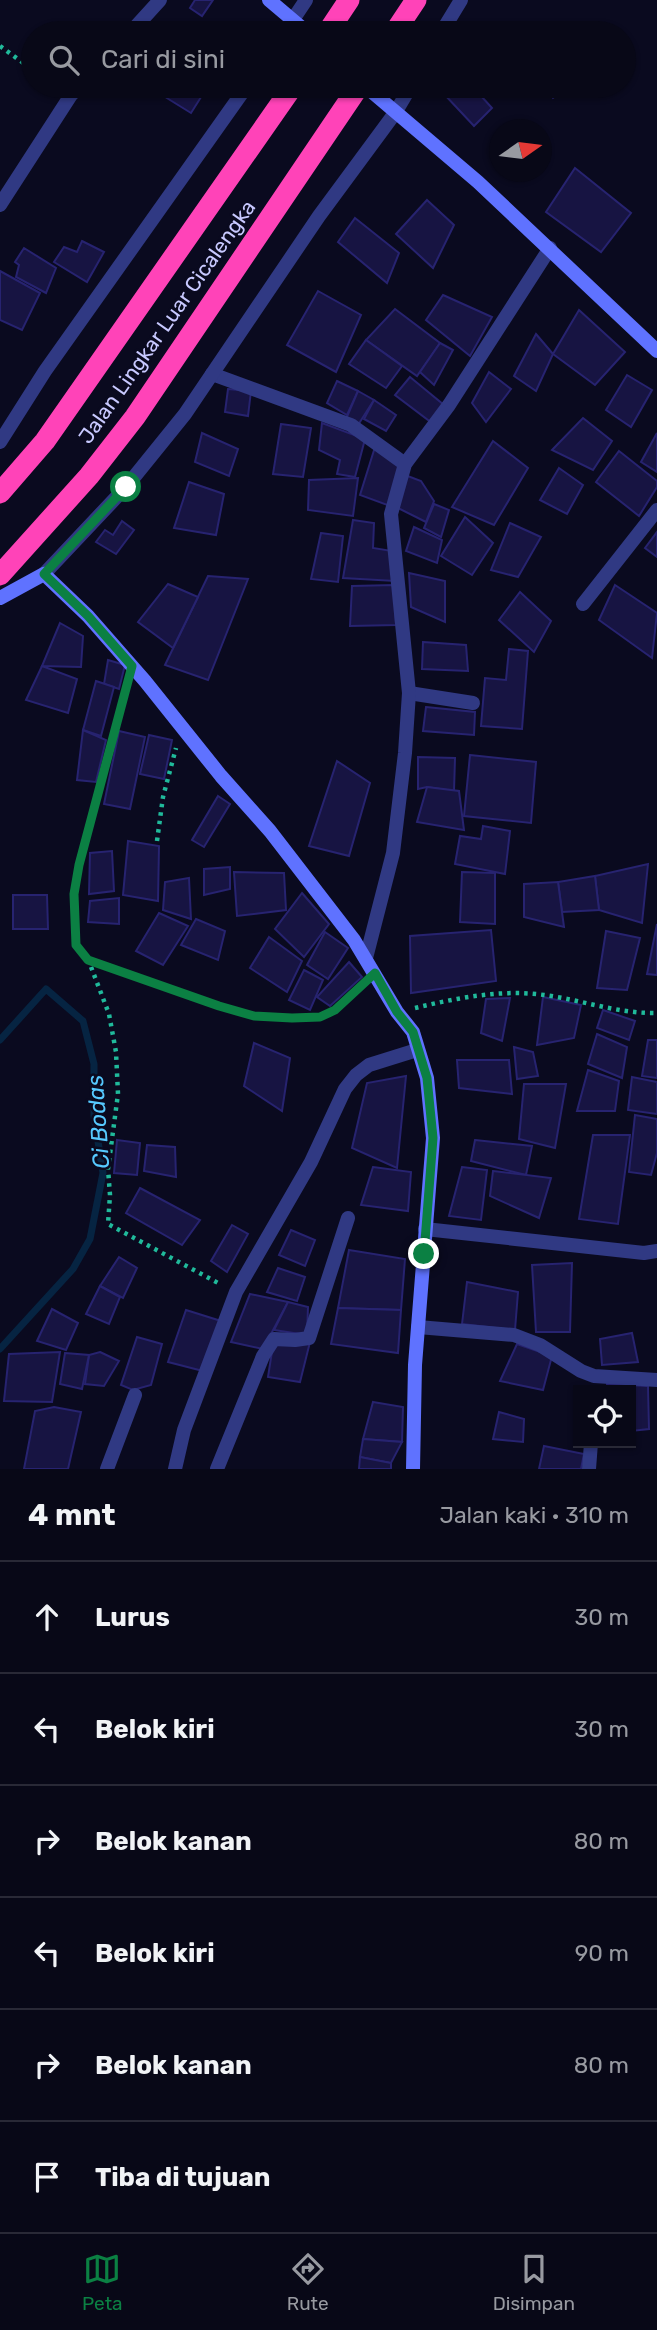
<!DOCTYPE html>
<html lang="id">
<head>
<meta charset="utf-8">
<style>
  :root { --surface:#080817; --page:#111120; --text:#f1f3f6; --muted:#989aa1; --line:#292936; --accent:#0b8043 }
  body { margin:0; font-family:Rubik,sans-serif; background:var(--page); color:var(--text) }
  .controls { position:absolute; right:21px; bottom:21px; display:grid; overflow:hidden; border-radius:0px; box-shadow:0 2px 5px #0004 }
  .controls button { width:63px; height:63px; display:grid; place-items:center; padding:0; border:0; border-bottom:2px solid var(--line); background:var(--surface); color:var(--text); font:35px sans-serif }
  .compass { position:absolute; left:489px; top:119px; width:63px; height:63px; border-radius:50%; background:var(--surface); box-shadow:0 2px 5px #0004; rotate:76deg }
  .stop { position:absolute; width:21px; height:21px; margin:-16px; border:5px solid #0b8043; border-radius:50%; background:#fff }
  .stop.end { background:#0b8043; border-color:#fff; box-shadow:0 2px 7px #0008 }
  .list { margin:0; padding:0; list-style:none }
  h2 { display:flex; justify-content:space-between; align-items:center; height:91px; margin:0; padding:0 28px; font-size:30px }
  h2 small { font-size:23px; font-weight:400; color:var(--muted) }
  .list li { display:grid; grid-template-columns:46px 1fr auto; gap:21px; align-items:center; box-sizing:border-box; height:112px; padding:0 28px; border-top:2px solid var(--line) }
  .list b { display:block; font-size:26px; white-space:nowrap }
  .list em { font-size:23px; font-style:normal; color:var(--muted) }
  .icon { flex:none; width:38px; height:38px; fill:none; stroke:currentColor; stroke-width:2; stroke-linecap:round; stroke-linejoin:round }
  .map { position:relative; flex:none; width:657px; height:1469px; overflow:hidden }
  .search { position:absolute; background:var(--surface); box-shadow:0 2px 5px #0004; left:21px; right:21px; top:21px; height:77px; display:flex; align-items:center; gap:18px; box-sizing:border-box; padding:0 24px; border-radius:38px; color:var(--muted); font-size:26px }
  .sheet { height:763px; background:var(--surface) }
  nav { display:flex; justify-content:space-around; align-items:center; box-sizing:border-box; height:98px; border-top:2px solid var(--line); background:var(--surface); font-size:19px; color:var(--muted) }
  nav a { display:grid; justify-items:center; gap:4px }
  nav .on { color:var(--accent) }
  .map>svg:first-child { display:block }
  .lines { fill:none; stroke-linecap:round; stroke-linejoin:round }
  .stream { stroke:#062442; stroke-width:7 }
  .building { fill:#171442; stroke:#272370; stroke-width:2 }
  .path { stroke:#20ba9b; stroke-width:4.5; stroke-dasharray:3.5 5; stroke-linecap:butt }
  .street { stroke:#303983; stroke-width:14 }
  .secondary { stroke:#5f72ff; stroke-width:14 }
  .highway { stroke:#ff43b8; stroke-width:21 }
  .route { stroke:#0b8043; stroke-width:9 }
  .labels { text-anchor:middle; stroke-width:5; stroke-linejoin:round; paint-order:stroke }
  .street-label { font-size:21px; fill:#c8c9ff; stroke:#0a0a1f }
  .water-label { font-size:23px; font-style:italic; fill:#56c9ff; stroke:#0a0a1f }
</style>
</head>
<body>
<div class="map">
<svg width="657" height="1469" viewBox="0 0 657 1469">
  <rect width="100%" height="100%" fill="#0a0a1f"/>
  <g class="lines">
    <path class="stream" d="M0,1040L46,989L83,1021L94,1064V1116L103,1173L90,1239L73,1269L0,1349"/>
  </g>
  <g class="building">
    <path d="M195,0H213L202,16L190,8Z"/>
    <path d="M168,86H208L191,113L162,95Z"/>
    <path d="M452,86H472L492,108L474,126L444,94Z"/>
    <path d="M543,86H569L553,98Z"/>
    <path d="M575,168L631,213L601,252L546,212Z"/>
    <path d="M427,200L454,225L433,268L396,234Z"/>
    <path d="M355,218L399,253L387,283L338,242Z"/>
    <path d="M82,241L104,252L87,282L54,262L64,247L77,252Z"/>
    <path d="M24,248L56,268L46,293L16,277L19,265L15,262Z"/>
    <path d="M0,271L40,293L22,330L0,320Z"/>
    <path d="M318,291L361,315L336,372L287,345Z"/>
    <path d="M443,295L492,317L470,356L426,320Z"/>
    <path d="M395,309L440,343L417,376L366,340Z"/>
    <path d="M579,310L625,352L595,385L553,354Z"/>
    <path d="M536,334L553,354L536,391L514,376Z"/>
    <path d="M366,340L402,366L386,388L349,364Z"/>
    <path d="M440,343L453,350L434,385L420,372Z"/>
    <path d="M489,372L511,389L486,422L472,403Z"/>
    <path d="M627,375L652,390L631,427L606,410Z"/>
    <path d="M410,377L444,405L432,423L395,395Z"/>
    <path d="M337,381L358,391L347,415L327,403Z"/>
    <path d="M228,389L251,391L248,416L225,412Z"/>
    <path d="M358,391L374,400L358,425L346,419Z"/>
    <path d="M374,400L396,415L386,431L364,419Z"/>
    <path d="M583,418L612,441L593,470L552,450Z"/>
    <path d="M322,423L365,439L355,477L337,474L340,460L319,450Z"/>
    <path d="M281,424L311,428L303,477L273,474Z"/>
    <path d="M202,433L238,449L229,476L195,462Z"/>
    <path d="M657,433V472L641,462Z"/>
    <path d="M493,441L528,468L494,525L452,507Z"/>
    <path d="M375,447L400,464L390,506L360,495Z"/>
    <path d="M619,451L657,481V487L639,516L596,482Z"/>
    <path d="M559,468L583,485L567,514L540,500Z"/>
    <path d="M405,475L421,481L434,501L426,522L396,507Z"/>
    <path d="M358,478L353,516L308,510L309,480Z"/>
    <path d="M189,482L224,494L216,535L174,528Z"/>
    <path d="M434,504L449,510L441,537L424,528Z"/>
    <path d="M465,517L493,543L472,575L441,556Z"/>
    <path d="M353,520L374,523L373,548L392,551L395,581L343,578Z"/>
    <path d="M122,521L134,530L116,554L96,542L105,530L113,535Z"/>
    <path d="M510,523L541,537L518,577L491,570Z"/>
    <path d="M414,527L442,540L437,563L406,551Z"/>
    <path d="M657,532V557L645,548Z"/>
    <path d="M321,533L343,536L338,582L311,579Z"/>
    <path d="M409,573L445,581V622L411,607Z"/>
    <path d="M208,576L248,579L208,680L165,665Z"/>
    <path d="M168,584L198,597L173,648L138,622Z"/>
    <path d="M394,585L396,625L350,626L352,586Z"/>
    <path d="M615,585L657,613L652,658L599,620Z"/>
    <path d="M520,592L551,621L534,652L499,620Z"/>
    <path d="M60,623L83,636L81,667L42,666Z"/>
    <path d="M423,642L466,645L468,671L422,669Z"/>
    <path d="M509,649L528,651L522,729L481,726L485,678L506,680Z"/>
    <path d="M108,660L125,665L119,689L104,684Z"/>
    <path d="M42,666L77,679L68,713L26,700Z"/>
    <path d="M96,681L114,687L101,736L83,730Z"/>
    <path d="M426,707L475,712L474,735L423,731Z"/>
    <path d="M83,730L106,740L96,782L77,780Z"/>
    <path d="M119,731L145,737L130,809L104,804Z"/>
    <path d="M149,735L172,740L164,779L140,774Z"/>
    <path d="M470,755L536,762L531,823L464,816Z"/>
    <path d="M418,757L455,758L454,791L427,787L418,789Z"/>
    <path d="M337,761L370,783L349,856L309,846Z"/>
    <path d="M427,787L459,791L464,830L417,822Z"/>
    <path d="M218,796L230,804L204,847L192,840Z"/>
    <path d="M483,826L510,831L505,874L455,864L460,836L481,839Z"/>
    <path d="M128,841L159,846L158,901L123,895Z"/>
    <path d="M112,851L114,891L89,894L90,853Z"/>
    <path d="M648,864L642,923L599,910L595,876Z"/>
    <path d="M230,867V889L204,895V869Z"/>
    <path d="M234,872L284,873L286,910L237,916Z"/>
    <path d="M462,872L495,873V924L460,922Z"/>
    <path d="M595,876L599,910L562,912L558,882Z"/>
    <path d="M189,878L191,919L163,910L165,882Z"/>
    <path d="M558,882L564,927L524,917V884Z"/>
    <path d="M302,893L329,924L304,957L275,929Z"/>
    <path d="M13,895H47L48,929H13Z"/>
    <path d="M119,898V924L88,922L90,901Z"/>
    <path d="M159,913L188,926L163,965L136,951Z"/>
    <path d="M196,919L225,931L218,960L181,945Z"/>
    <path d="M657,924V975L647,974Z"/>
    <path d="M491,930L496,981L411,993L410,936Z"/>
    <path d="M606,931L640,938L627,990L597,988Z"/>
    <path d="M325,932L348,948L328,979L307,965Z"/>
    <path d="M269,937L302,961L287,992L250,968Z"/>
    <path d="M349,962L362,977L330,1006L317,997Z"/>
    <path d="M304,970L323,980L310,1010L289,1000Z"/>
    <path d="M543,997L581,1005L574,1038L537,1045Z"/>
    <path d="M510,998L502,1041L481,1033L486,999Z"/>
    <path d="M603,1010L635,1021L629,1040L597,1028Z"/>
    <path d="M597,1034L627,1047L622,1078L588,1064Z"/>
    <path d="M648,1040H657V1078L642,1076Z"/>
    <path d="M254,1043L290,1058L282,1111L244,1086Z"/>
    <path d="M514,1047L533,1052L538,1076L517,1079Z"/>
    <path d="M457,1060H509L512,1094L459,1088Z"/>
    <path d="M588,1070L619,1081L615,1111H577Z"/>
    <path d="M406,1076L397,1168L352,1148L367,1083Z"/>
    <path d="M632,1077L657,1082V1114L628,1110Z"/>
    <path d="M524,1084H566L555,1148L519,1139Z"/>
    <path d="M635,1115L657,1119V1153L651,1175L629,1172Z"/>
    <path d="M593,1135H630L618,1224L579,1219Z"/>
    <path d="M117,1140L140,1143L137,1175L114,1173Z"/>
    <path d="M475,1140L532,1146L526,1175L471,1161Z"/>
    <path d="M147,1145L175,1147L176,1177L144,1171Z"/>
    <path d="M373,1167L411,1172L408,1211L361,1205Z"/>
    <path d="M462,1167L487,1170L481,1220L449,1216Z"/>
    <path d="M493,1171L551,1178L539,1218L490,1196Z"/>
    <path d="M140,1188L200,1220L182,1245L126,1213Z"/>
    <path d="M232,1225L248,1234L227,1272L211,1261Z"/>
    <path d="M291,1230L315,1240L305,1266L279,1255Z"/>
    <path d="M349,1250L405,1259L401,1310L338,1308Z"/>
    <path d="M119,1257L137,1268L123,1298L100,1286Z"/>
    <path d="M572,1263L570,1332H536L532,1265Z"/>
    <path d="M278,1268L305,1277L297,1301L267,1292Z"/>
    <path d="M467,1282L518,1292L515,1330L462,1324Z"/>
    <path d="M100,1286L120,1297L109,1324L86,1314Z"/>
    <path d="M250,1294L288,1302L263,1349L231,1342Z"/>
    <path d="M288,1302L308,1307L307,1335L274,1330Z"/>
    <path d="M338,1308L401,1310L398,1353L331,1344Z"/>
    <path d="M52,1309L78,1323L66,1350L37,1341Z"/>
    <path d="M186,1310L221,1321L203,1371L168,1362Z"/>
    <path d="M632,1333L638,1362L602,1365L600,1339Z"/>
    <path d="M137,1337L162,1344L151,1385L133,1390L121,1385Z"/>
    <path d="M310,1342L300,1382L268,1377L273,1345Z"/>
    <path d="M517,1344L552,1356L543,1390L500,1381Z"/>
    <path d="M60,1352L52,1402L4,1401L9,1354Z"/>
    <path d="M100,1352L119,1361L104,1386L85,1384L89,1355Z"/>
    <path d="M65,1353L89,1355L82,1389L60,1384Z"/>
    <path d="M607,1384L648,1386L649,1429L631,1431V1390H608Z"/>
    <path d="M373,1402L403,1407L402,1442L363,1439Z"/>
    <path d="M54,1407L81,1412L68,1469H24L35,1411Z"/>
    <path d="M499,1412L524,1419L523,1442L493,1439Z"/>
    <path d="M363,1439L402,1442L391,1463L360,1457Z"/>
    <path d="M544,1446L584,1454L581,1469H539Z"/>
    <path d="M360,1457L391,1463V1469H359Z"/>
  </g>
  <g class="lines">
    <g class="path">
      <path d="M0,46L33,70"/>
      <path d="M126,687L79,865L74,894L76,945L88,959L219,1006L254,1016L320,1017L335,1010L361,987"/>
      <path d="M157,841L163,797L176,748"/>
      <path d="M88,959L109,1014L116,1052L118,1094L108,1169L110,1195L108,1224L220,1284"/>
      <path d="M415,1008C457,998 501,989 544,995C582,1000 619,1014 657,1013"/>
    </g>
    <g class="street">
      <path d="M130,33L160,0"/>
      <path d="M284,33L306,0"/>
      <path d="M441,33L461,0"/>
      <path d="M0,205L71,95L80,86"/>
      <path d="M212,374L351,425L405,464"/>
      <path d="M0,442L45,371L247,86"/>
      <path d="M44,574L126,487L185,414L319,216L395,113L411,86"/>
      <path d="M583,604L657,510"/>
      <path d="M409,693L473,703"/>
      <path d="M366,958L393,853L405,753L409,693L391,514L405,464L449,405L550,248"/>
      <path d="M425,1229L644,1253L657,1251"/>
      <path d="M418,1327L514,1335L540,1345L581,1371L594,1376L657,1380"/>
      <path d="M107,1469L135,1395"/>
      <path d="M175,1469L184,1430L236,1292L311,1162L345,1089L356,1075L369,1065L417,1050"/>
      <path d="M217,1469L263,1356L274,1339L295,1340L309,1338L348,1218"/>
      <path d="M589,1469L591,1443"/>
    </g>
    <g class="secondary">
      <path d="M269,0L308,33"/>
      <path d="M365,86L478,182L657,351"/>
      <path d="M0,598L44,574L88,616L145,681L221,776L270,831L354,940L397,1012L413,1032L427,1078L433,1138L415,1365L413,1469"/>
    </g>
    <g class="highway">
      <path d="M327,33L349,0"/>
      <path d="M394,33L416,0"/>
      <path d="M0,493L45,441L293,86"/>
      <path d="M0,575L89,476L135,417L359,86"/>
    </g>
  </g>
  <g class="lines">
    <path class="route" d="M126,487L44,574L88,616L132,666L79,865L74,894L76,945L88,960L219,1006L254,1016L292,1018L320,1017L335,1010L375,973L397,1012L413,1032L427,1078L433,1138L424,1254"/>
  </g>
  <g class="labels">
    <g class="street-label">
      <text transform="translate(167 322) rotate(-55)" y="7">Jalan Lingkar Luar Cicalengka</text>
    </g>
    <g class="water-label">
      <text transform="translate(98 1122) rotate(-94)" y="8">Ci Bodas</text>
    </g>
  </g>
</svg>
<div class="controls">
<button><svg class="icon" aria-label="locate" viewBox="0 0 24 24"><circle cx="12" cy="12" r="6"/><path d="M12 2v4M12 18v4M2 12h4M18 12h4"/></svg></button>
</div>
<svg class="compass" viewBox="-18 -18 36 36"><path d="M0-13l5 13h-10z" fill="#e53935"/><path d="M0 13l5-13h-10z" fill="#989aa1"/></svg>
<div class="stop" style="left:126px;top:487px"></div>
<div class="stop end" style="left:424px;top:1254px"></div>
<div class="search"><svg class="icon" aria-label="search" viewBox="0 0 24 24"><circle cx="10" cy="10" r="6"/><path d="M15 15l6 6"/></svg>Cari di sini</div>
</div>
<section class="sheet">
<h2>4 mnt<small>Jalan kaki · 310 m</small></h2>
<ul class="list">
<li><svg class="icon" aria-label="ahead" viewBox="0 0 24 24"><path d="M12 20V5M6 11l6-6 6 6"/></svg><div><b>Lurus</b></div><em>30 m</em></li>
<li><svg class="icon" aria-label="left" viewBox="0 0 24 24"><path d="M17 20v-9H6M10 6l-5 5 5 5"/></svg><div><b>Belok kiri</b></div><em>30 m</em></li>
<li><svg class="icon" aria-label="right" viewBox="0 0 24 24"><path d="M7 20v-9h11M14 6l5 5-5 5"/></svg><div><b>Belok kanan</b></div><em>80 m</em></li>
<li><svg class="icon" aria-label="left" viewBox="0 0 24 24"><path d="M17 20v-9H6M10 6l-5 5 5 5"/></svg><div><b>Belok kiri</b></div><em>90 m</em></li>
<li><svg class="icon" aria-label="right" viewBox="0 0 24 24"><path d="M7 20v-9h11M14 6l5 5-5 5"/></svg><div><b>Belok kanan</b></div><em>80 m</em></li>
<li><svg class="icon" aria-label="arrive" viewBox="0 0 24 24"><path d="M6 21V4h12l-3 4 3 4H6"/></svg><div><b>Tiba di tujuan</b></div></li>
</ul>
</section>
<nav>
<a class="on"><svg class="icon" aria-label="map" viewBox="0 0 24 24"><path d="M3 6l6-2 6 2 6-2v14l-6 2-6-2-6 2zM9 4v14M15 6v14"/></svg>Peta</a>
<a><svg class="icon" aria-label="directions" viewBox="0 0 24 24"><path d="M12 3l9 9-9 9-9-9zM9 14v-3h6M13 9l2 2-2 2"/></svg>Rute</a>
<a><svg class="icon" aria-label="saved" viewBox="0 0 24 24"><path d="M7 4h10v16l-5-4-5 4z"/></svg>Disimpan</a>
</nav>
</body>
</html>
